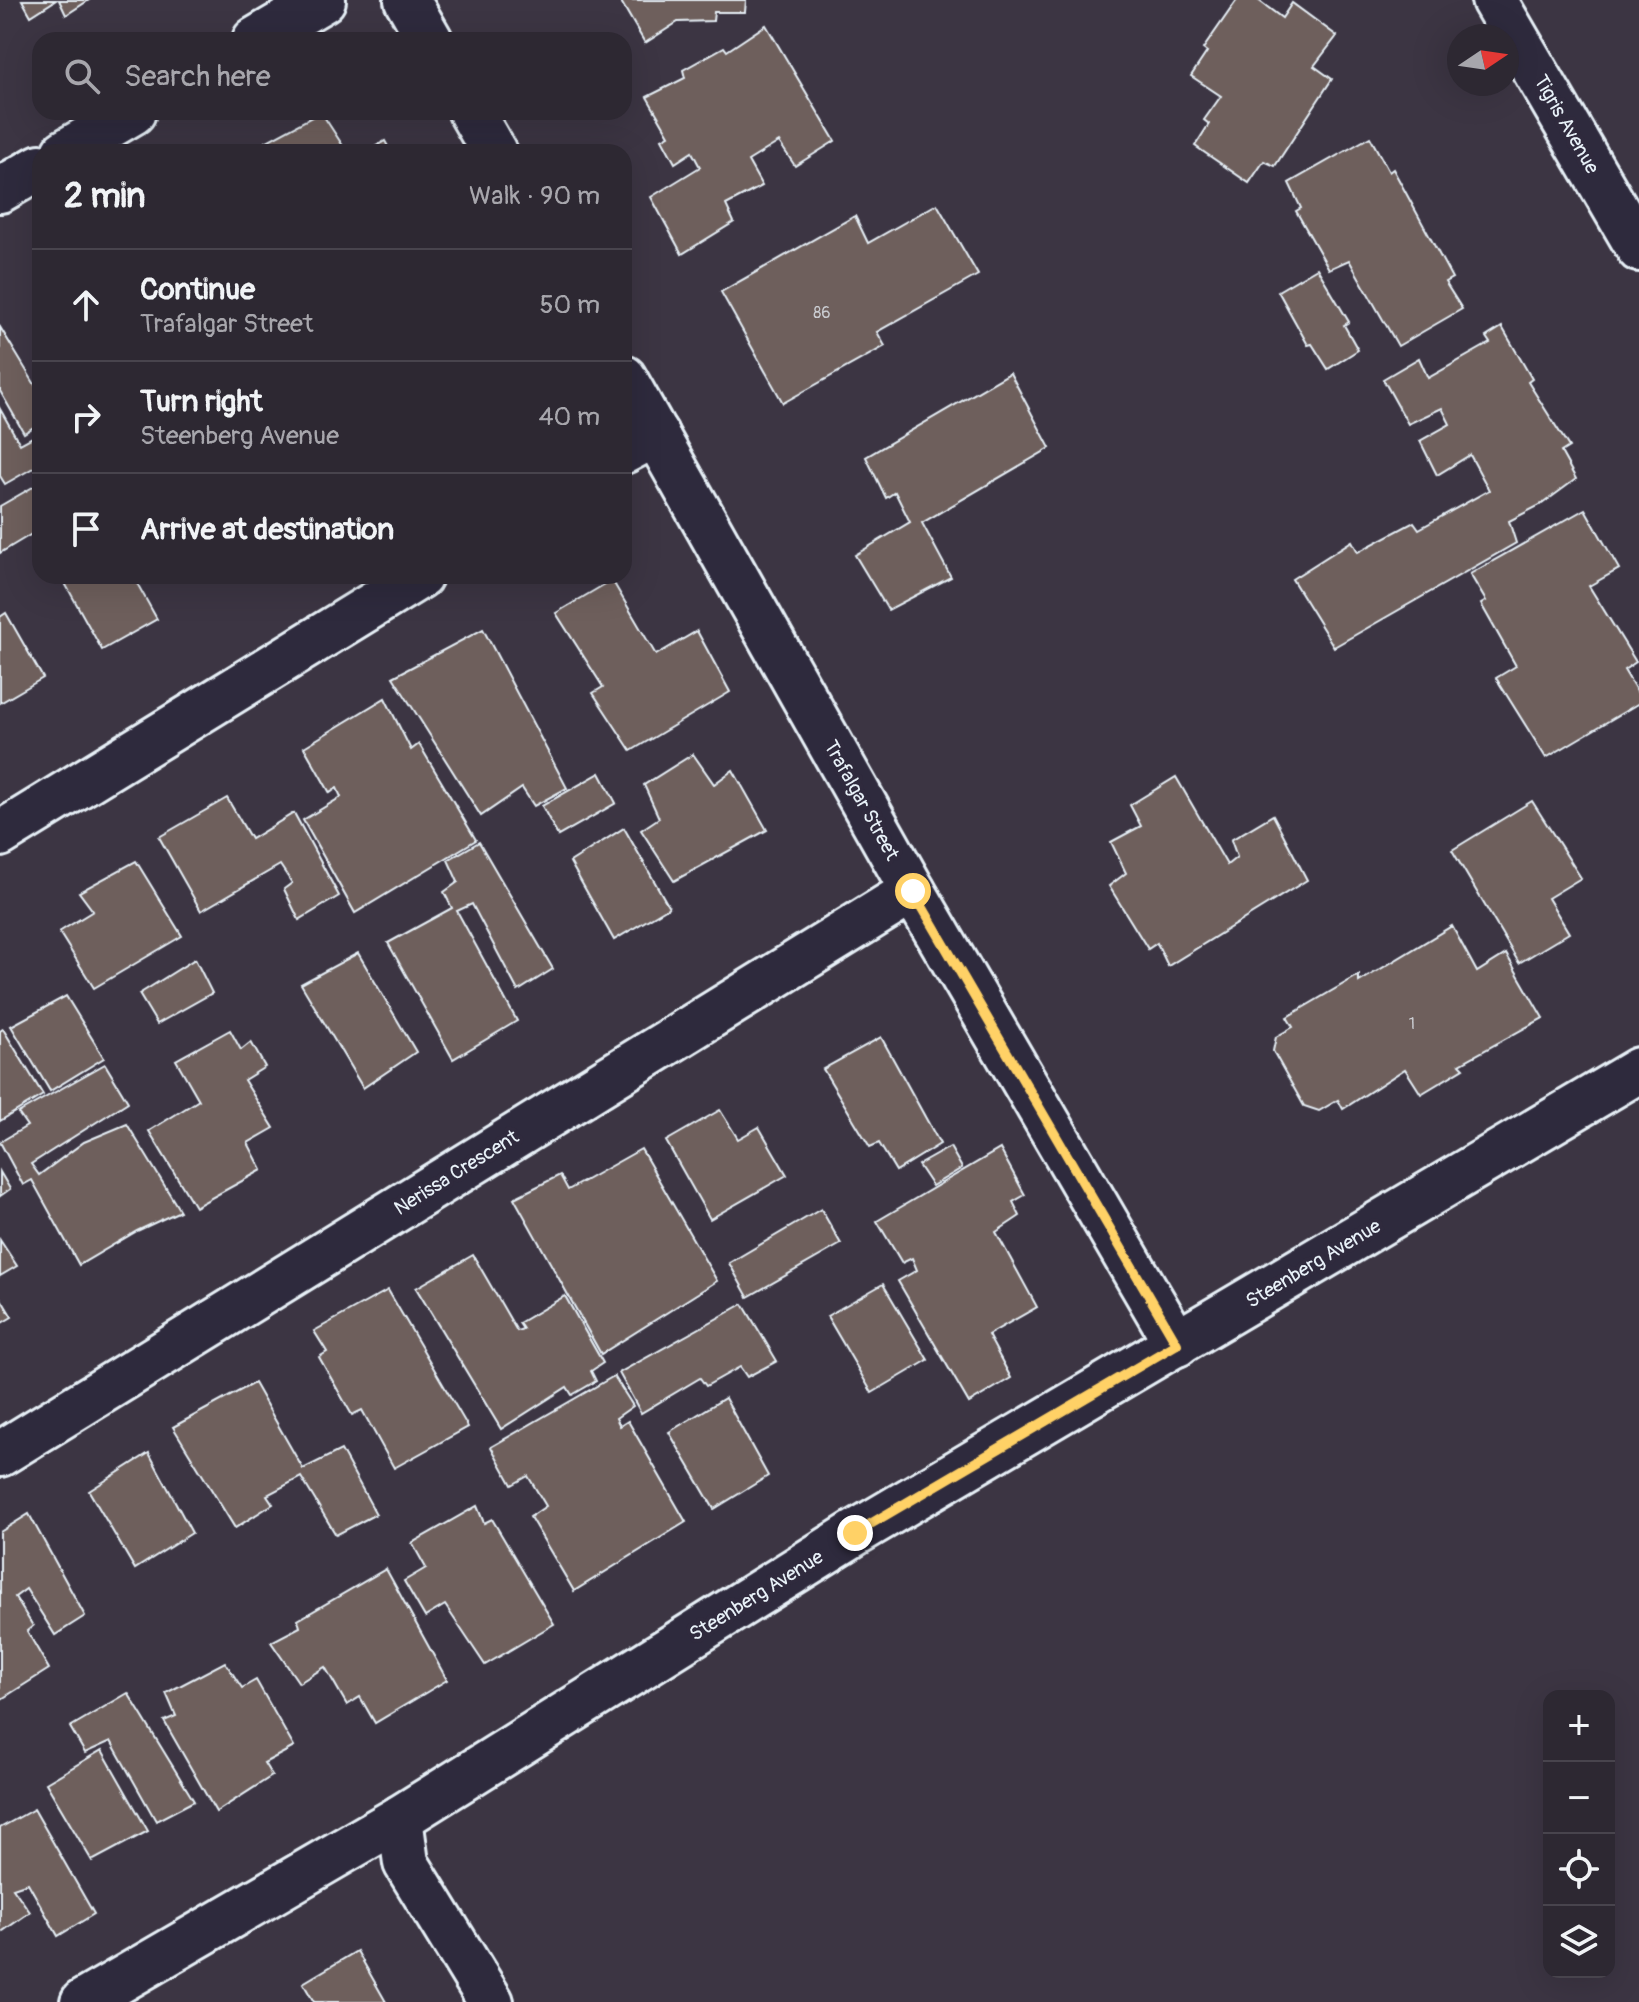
<!DOCTYPE html>
<html lang="en">
<head>
<meta charset="utf-8">
<style>
  :root { --surface:#2d2832; --page:#35303a; --text:#f1f3f6; --muted:#a7a6ac; --line:#48444d }
  body { margin:0; font-family:Pangolin,sans-serif; background:var(--page); color:var(--text) }
  .controls { position:absolute; right:24px; bottom:24px; display:grid; overflow:hidden; border-radius:16px; box-shadow:0 8px 32px #0002 }
  .controls button { width:72px; height:72px; display:grid; place-items:center; padding:0; border:0; border-bottom:2px solid var(--line); background:var(--surface); color:var(--text); font:40px sans-serif }
  .compass { position:absolute; left:1447px; top:24px; width:72px; height:72px; border-radius:50%; background:var(--surface); box-shadow:0 8px 32px #0002; rotate:77deg }
  .stop { position:absolute; width:24px; height:24px; margin:-18px; border:6px solid #ffd166; border-radius:50%; background:#fff }
  .stop.end { background:#ffd166; border-color:#fff; box-shadow:0 2px 8px #0008 }
  .list { margin:0; padding:0; list-style:none }
  h2 { display:flex; justify-content:space-between; align-items:center; height:104px; margin:0; padding:0 32px; font-size:34px }
  h2 small { font-size:26px; font-weight:400; color:var(--muted) }
  .list li { display:grid; grid-template-columns:52px 1fr auto; gap:24px; align-items:center; box-sizing:border-box; height:112px; padding:0 32px; border-top:2px solid var(--line) }
  .list b { display:block; font-size:30px; white-space:nowrap }
  .list p { margin:0; font-size:26px; white-space:nowrap; color:var(--muted) }
  .list em { font-size:26px; font-style:normal; color:var(--muted) }
  .icon { flex:none; width:44px; height:44px; fill:none; stroke:currentColor; stroke-width:2; stroke-linecap:round; stroke-linejoin:round }
  .map { position:relative; flex:none; width:1639px; height:2002px; overflow:hidden }
  .search { position:absolute; background:var(--surface); box-shadow:0 8px 32px #0002; left:32px; top:32px; width:600px; height:88px; display:flex; align-items:center; gap:20px; box-sizing:border-box; padding:0 28px; border-radius:24px; color:var(--muted); font-size:30px }
  .panel { position:absolute; background:var(--surface); box-shadow:0 8px 32px #0002; left:32px; top:144px; width:600px; height:440px; border-radius:24px }
  .map>svg:first-child { display:block }
  .building { fill:#6e5f5c; stroke:#e8f1f8; stroke-width:2 }
  .lines { fill:none; stroke-linecap:round; stroke-linejoin:round }
  .minor-casing { stroke:#e8f1f8; stroke-width:50 }
  .minor { stroke:#2f2a3d; stroke-width:44 }
  .route { stroke:#ffd166; stroke-width:10 }
  .labels { text-anchor:middle; stroke-width:8; stroke-linejoin:round; paint-order:stroke }
  .number-label { font-size:16px; fill:#caccd1 }
  .street-label { font-size:20px; fill:#e8f1f8; stroke:#2f2a3d }
</style>
</head>
<body>
<div class="map">
<svg width="1639" height="2002" viewBox="0 0 1639 2002">
  <rect width="100%" height="100%" fill="#3c3543"/>
  <filter id="ink" filterUnits="userSpaceOnUse"><feTurbulence type="fractalNoise" baseFrequency=".0125" numOctaves="2"/><feDisplacementMap in="SourceGraphic" scale="16" xChannelSelector="R" yChannelSelector="G"/><feConvolveMatrix kernelMatrix="1 2 1 2 8 2 1 2 1" color-interpolation-filters="sRGB"/></filter>
  <g filter="url(#ink)">
    <g class="building">
      <path d="M22,0H56L31,16Z"/>
      <path d="M59,0H89L66,15Z"/>
      <path d="M620,0H746L745,12H714L713,21L678,22L645,43Z"/>
      <path d="M1237,0H1258L1282,18L1292,3L1337,36L1314,66L1332,79L1275,166L1264,161L1249,183L1195,146L1209,124L1204,120L1221,96L1191,76L1207,52L1203,49Z"/>
      <path d="M766,25L835,141L795,166L779,142L748,161L762,186L726,205L734,222L682,254L651,197L700,167L692,152L675,163L662,139L669,135L647,97L685,78L683,70L724,47L727,51Z"/>
      <path d="M321,112L347,152H254L252,149Z"/>
      <path d="M1370,137L1389,172L1393,169L1452,278L1445,282L1462,309L1398,346L1349,260L1329,269L1296,211L1301,208L1289,183Z"/>
      <path d="M385,141L391,152H366Z"/>
      <path d="M937,204L978,275L877,332L885,346L783,403L721,292L855,216L868,243Z"/>
      <path d="M1317,268L1349,322L1344,325L1358,350L1328,369L1312,344L1308,345L1278,291Z"/>
      <path d="M0,327L40,393V423L24,433L0,391Z"/>
      <path d="M1502,327L1532,379L1528,382L1569,447L1561,452L1576,479L1542,504L1509,521L1516,543L1334,647L1292,579L1352,541L1358,552L1414,522L1419,529L1489,490L1470,455L1437,475L1420,441L1450,424L1442,408L1408,424L1383,379L1419,358L1428,378L1490,343L1486,337Z"/>
      <path d="M1010,373L1050,448L922,523L951,577L888,610L855,555L910,522L895,492L886,498L866,457Z"/>
      <path d="M0,409L20,444L40,433V464L5,484L0,476Z"/>
      <path d="M40,483V529L0,553V506Z"/>
      <path d="M1585,509L1619,569L1589,586L1636,662L1624,670L1639,695V703L1546,758L1496,678L1516,666L1481,604L1486,601L1470,574Z"/>
      <path d="M61,576H133L157,619L102,650Z"/>
      <path d="M612,580L656,655L697,631L730,692L631,751L593,693L603,687L556,613Z"/>
      <path d="M6,613L43,678L0,703V617Z"/>
      <path d="M483,629L567,788L534,806L522,788L481,816L393,677Z"/>
      <path d="M385,698L411,750L419,744L476,840L355,913L303,820L341,797L337,788L330,793L304,747Z"/>
      <path d="M693,754L714,784L733,770L767,830L674,881L641,830L659,818L644,785Z"/>
      <path d="M600,773L616,803L558,836L542,806Z"/>
      <path d="M1176,777L1227,865L1237,857L1231,840L1273,815L1307,880L1168,966L1157,943L1148,949L1109,886L1126,873L1111,842L1141,826L1130,805Z"/>
      <path d="M227,798L251,839L294,813L339,896L299,920L284,889L292,883L280,865L201,911L159,837Z"/>
      <path d="M1532,801L1581,878L1548,898L1569,933L1519,963L1452,850Z"/>
      <path d="M624,828L669,907L614,940L570,862Z"/>
      <path d="M479,842L553,969L518,991L472,904L457,911L517,1021L453,1059L388,943L452,908L444,892L458,882L448,860Z"/>
      <path d="M136,861L182,936L94,988L59,932L93,911L79,892Z"/>
      <path d="M1452,926L1477,972L1506,954L1543,1018L1460,1064L1464,1068L1421,1094L1405,1069L1343,1109L1338,1100L1319,1111L1304,1106L1273,1051L1276,1037L1293,1027L1287,1017L1359,975V982Z"/>
      <path d="M358,953L416,1052L363,1088L301,984Z"/>
      <path d="M195,959L212,993L157,1024L139,994Z"/>
      <path d="M66,996L104,1058L50,1091L11,1026Z"/>
      <path d="M3,1029L43,1095L0,1121V1031Z"/>
      <path d="M230,1030L241,1050L251,1042L265,1067L244,1080L274,1128L248,1143L262,1170L195,1207L149,1131L199,1100L176,1060Z"/>
      <path d="M881,1037L940,1144L896,1171L879,1143L870,1147L823,1069Z"/>
      <path d="M105,1064L128,1102L31,1164L39,1175L84,1142L127,1124L180,1211L137,1231L79,1265L32,1180L23,1185L0,1142L27,1126L18,1113Z"/>
      <path d="M720,1110L738,1139L759,1127L787,1175L710,1219L666,1141Z"/>
      <path d="M950,1147L962,1168L932,1186L918,1165Z"/>
      <path d="M641,1149L717,1281L601,1354L514,1198L560,1175L568,1190Z"/>
      <path d="M1000,1149L1025,1195L1013,1202L1020,1216L996,1232L1037,1307L988,1335L1011,1378L969,1403L898,1281L917,1270L912,1258L902,1263L877,1221Z"/>
      <path d="M0,1172L10,1189L0,1196Z"/>
      <path d="M821,1209L841,1244L748,1297L729,1263Z"/>
      <path d="M0,1240L17,1266L0,1276Z"/>
      <path d="M473,1255L517,1331L523,1329L519,1323L565,1296L603,1363L591,1371L596,1381L572,1395L567,1387L501,1429L416,1288Z"/>
      <path d="M883,1284L928,1360L872,1393L827,1316Z"/>
      <path d="M388,1290L468,1427L394,1468L362,1410L352,1415L319,1357L327,1352L314,1331Z"/>
      <path d="M0,1297L12,1317L0,1324Z"/>
      <path d="M743,1304L777,1361L747,1377L740,1367L706,1386L700,1378L641,1413L619,1373Z"/>
      <path d="M614,1376L633,1406L616,1418L620,1426L628,1421L686,1522L574,1591L530,1517L546,1506L528,1476L512,1485L491,1447Z"/>
      <path d="M254,1383L303,1469L341,1450L376,1514L336,1535L301,1477L267,1495L273,1504L235,1528L173,1427Z"/>
      <path d="M725,1398L768,1476L714,1509L669,1432Z"/>
      <path d="M149,1453L192,1533L135,1569L89,1491Z"/>
      <path d="M477,1506L484,1523L492,1519L554,1624L485,1665L445,1605L425,1617L404,1581L426,1568L412,1543Z"/>
      <path d="M29,1514L85,1616L55,1635L26,1589L15,1597L33,1626L27,1631L49,1669L0,1700V1532Z"/>
      <path d="M386,1569L447,1680L375,1723L360,1697L347,1705L325,1667L299,1683L271,1642L300,1627L298,1620Z"/>
      <path d="M225,1662L242,1688L256,1680L294,1747L264,1763L272,1776L216,1812L164,1721L176,1716L166,1693Z"/>
      <path d="M128,1693L194,1801L156,1821L111,1741L85,1753L70,1727Z"/>
      <path d="M102,1750L148,1831L92,1861L46,1783Z"/>
      <path d="M34,1809L94,1914L58,1936L28,1883L13,1888L30,1912L0,1933V1828Z"/>
      <path d="M357,1951L386,2002H314L303,1983Z"/>
    </g>
    <g class="lines">
      <g class="minor-casing">
        <g id="minor">
          <path d="M407,0L430,40"/>
          <path d="M1494,0L1639,249"/>
          <path d="M255,40L323,0"/>
          <path d="M471,112L494,152"/>
          <path d="M65,152L133,112"/>
          <path d="M0,190L40,167"/>
          <path d="M624,378L913,891L1177,1344"/>
          <path d="M624,451L656,434"/>
          <path d="M0,834L420,576"/>
          <path d="M0,1454L913,891"/>
          <path d="M400,1818L406,1863L491,2002"/>
          <path d="M83,2002L400,1818L855,1533L1639,1070"/>
        </g>
      </g>
      <use href="#minor" class="minor"/>
    </g>
  </g>
  <g class="lines" filter="url(#ink)">
    <path class="route" d="M855,1533L1177,1344L913,891"/>
  </g>
  <g class="labels">
    <g class="number-label">
      <text x="822" y="318">86</text>
      <text x="1412" y="1029">1</text>
    </g>
    <g class="street-label">
      <text transform="translate(1567 124) rotate(60)" y="7">Tigris Avenue</text>
      <text transform="translate(862 800) rotate(61)" y="7">Trafalgar Street</text>
      <text transform="translate(456 1172) rotate(-32)" y="7">Nerissa Crescent</text>
      <text transform="translate(1313 1263) rotate(-31)" y="7">Steenberg Avenue</text>
      <text transform="translate(756 1595) rotate(-32)" y="7">Steenberg Avenue</text>
    </g>
  </g>
</svg>
<div class="controls">
<button>+</button>
<button>−</button>
<button><svg class="icon" aria-label="locate" viewBox="0 0 24 24"><circle cx="12" cy="12" r="6"/><path d="M12 2v4M12 18v4M2 12h4M18 12h4"/></svg></button>
<button><svg class="icon" aria-label="layers" viewBox="0 0 24 24"><path d="M12 4l9 5-9 5-9-5zM3 14l9 5 9-5"/></svg></button>
</div>
<svg class="compass" viewBox="-18 -18 36 36"><path d="M0-13l5 13h-10z" fill="#e53935"/><path d="M0 13l5-13h-10z" fill="#a7a6ac"/></svg>
<div class="stop" style="left:913px;top:891px"></div>
<div class="stop end" style="left:855px;top:1533px"></div>
<div class="search"><svg class="icon" aria-label="search" viewBox="0 0 24 24"><circle cx="10" cy="10" r="6"/><path d="M15 15l6 6"/></svg>Search here</div>
<section class="panel">
<h2>2 min<small>Walk · 90 m</small></h2>
<ul class="list">
<li><svg class="icon" aria-label="ahead" viewBox="0 0 24 24"><path d="M12 20V5M6 11l6-6 6 6"/></svg><div><b>Continue</b><p>Trafalgar Street</p></div><em>50 m</em></li>
<li><svg class="icon" aria-label="right" viewBox="0 0 24 24"><path d="M7 20v-9h11M14 6l5 5-5 5"/></svg><div><b>Turn right</b><p>Steenberg Avenue</p></div><em>40 m</em></li>
<li><svg class="icon" aria-label="arrive" viewBox="0 0 24 24"><path d="M6 21V4h12l-3 4 3 4H6"/></svg><div><b>Arrive at destination</b></div></li>
</ul>
</section>
</div>
</body>
</html>
